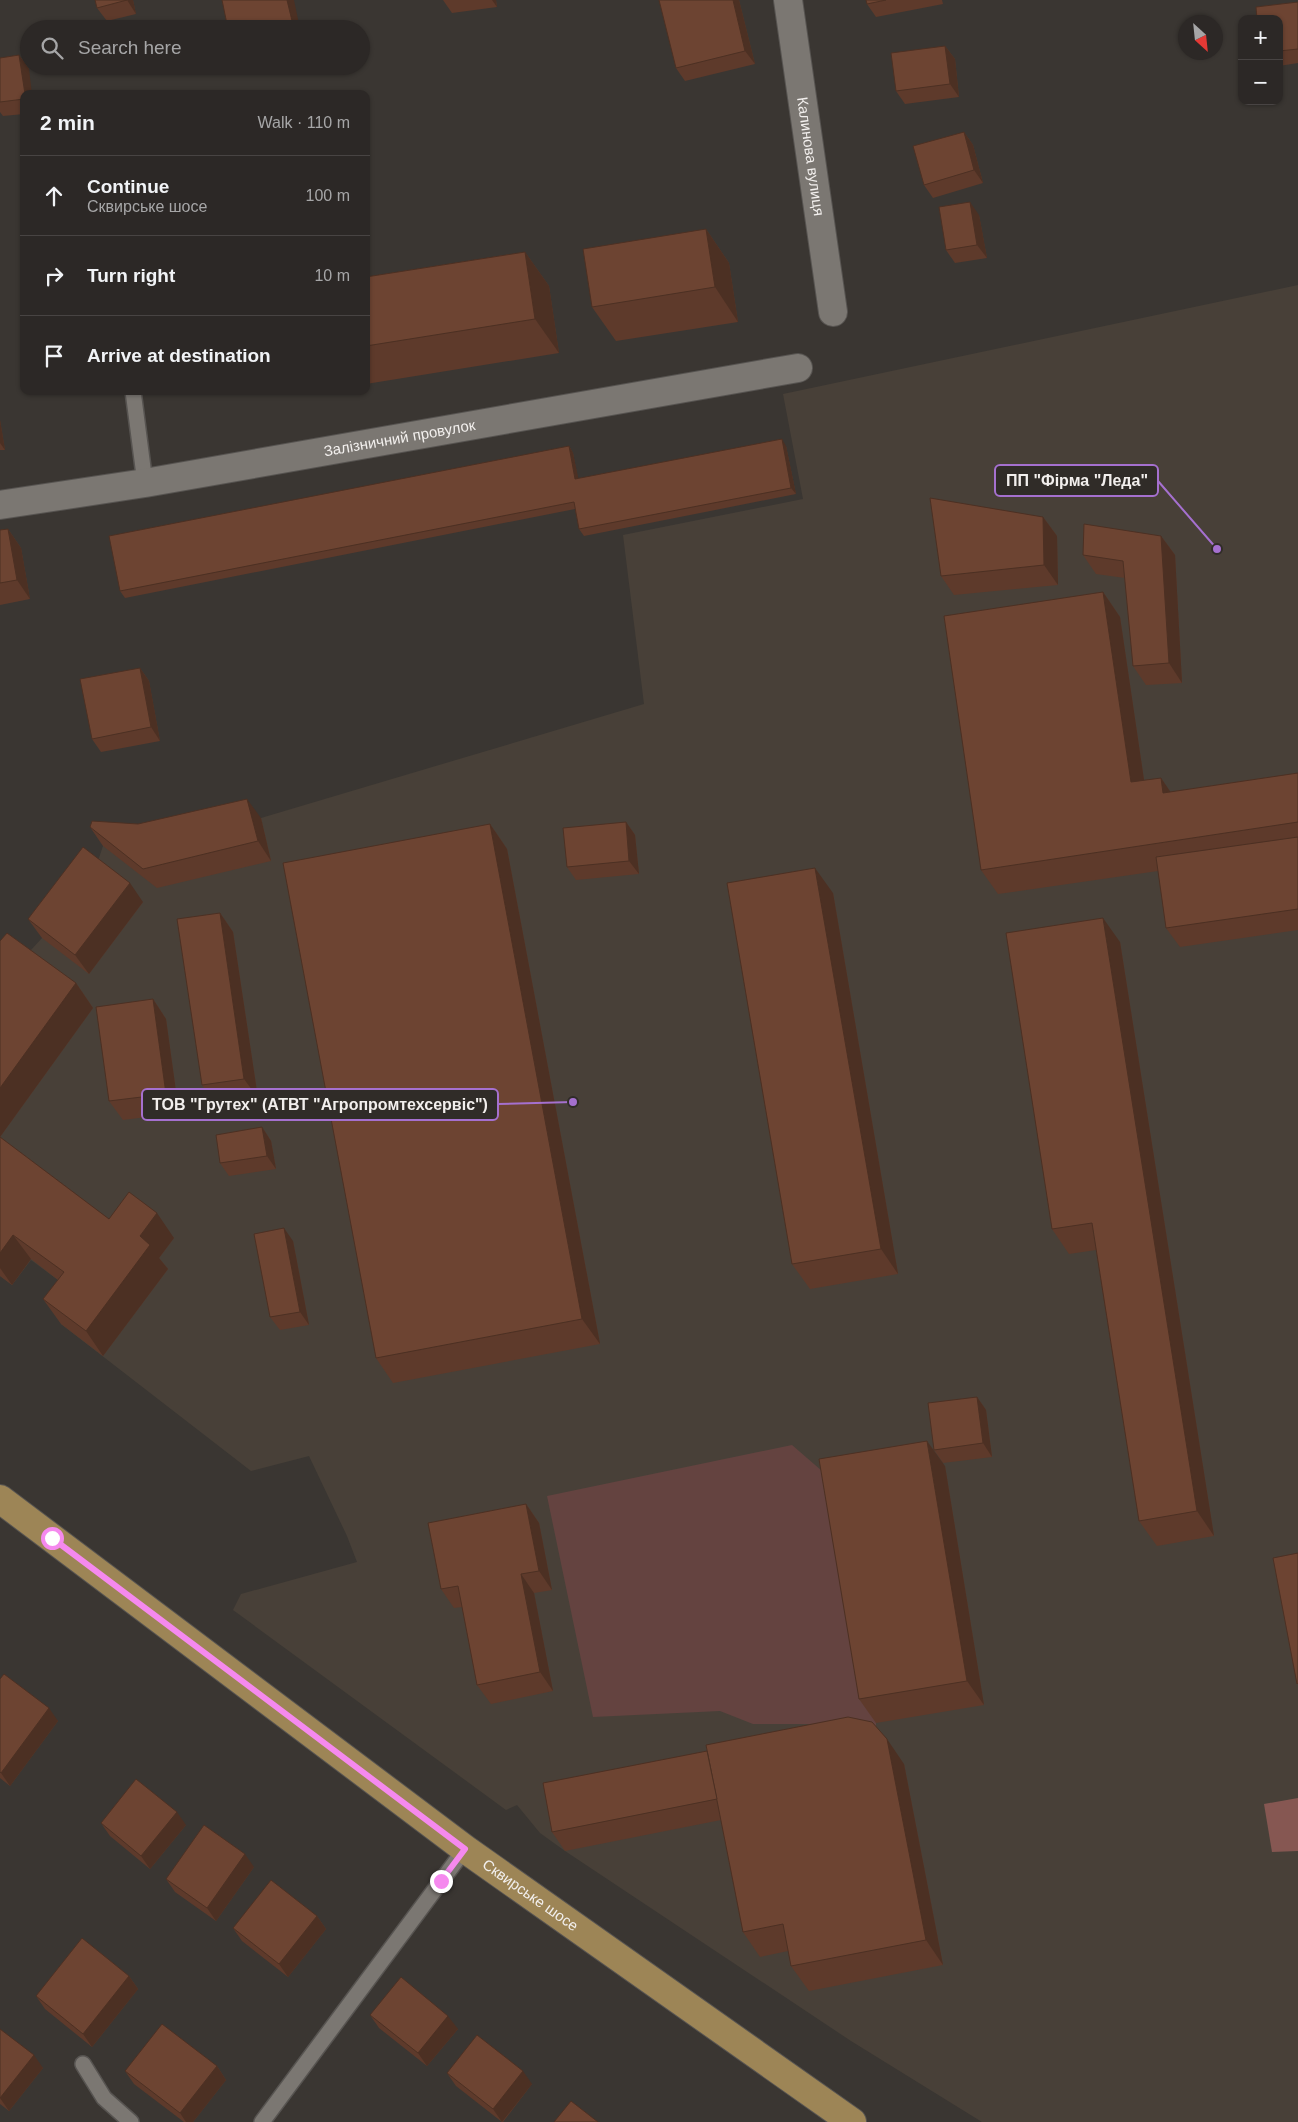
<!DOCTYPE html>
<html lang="en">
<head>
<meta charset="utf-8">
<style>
  :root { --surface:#2c2826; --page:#383432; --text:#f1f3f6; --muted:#a6a6a7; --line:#484443 }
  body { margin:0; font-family:Arial,sans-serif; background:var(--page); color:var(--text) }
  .controls { position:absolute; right:15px; top:15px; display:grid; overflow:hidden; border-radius:10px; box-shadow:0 1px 4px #0004 }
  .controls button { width:45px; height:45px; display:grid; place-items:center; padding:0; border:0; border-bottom:1px solid var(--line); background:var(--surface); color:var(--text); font:25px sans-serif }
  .compass { position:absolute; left:1178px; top:15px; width:45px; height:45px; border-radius:50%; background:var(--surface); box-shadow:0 1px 4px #0004; rotate:153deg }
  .stop { position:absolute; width:15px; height:15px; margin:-11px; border:4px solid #f589ee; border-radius:50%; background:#fff }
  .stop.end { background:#f589ee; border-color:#fff; box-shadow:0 1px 5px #0008 }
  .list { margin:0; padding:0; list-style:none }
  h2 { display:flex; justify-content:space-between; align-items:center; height:65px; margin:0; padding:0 20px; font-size:21px }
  h2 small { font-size:16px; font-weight:400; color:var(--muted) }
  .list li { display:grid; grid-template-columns:32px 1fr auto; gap:15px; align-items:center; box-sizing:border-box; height:80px; padding:0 20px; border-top:1px solid var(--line) }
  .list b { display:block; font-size:19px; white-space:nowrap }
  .list p { margin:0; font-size:16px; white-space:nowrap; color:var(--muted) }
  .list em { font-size:16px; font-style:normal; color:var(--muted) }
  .icon { flex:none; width:28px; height:28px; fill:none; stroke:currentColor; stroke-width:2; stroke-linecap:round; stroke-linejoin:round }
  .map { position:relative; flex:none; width:1298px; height:2122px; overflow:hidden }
  .search { position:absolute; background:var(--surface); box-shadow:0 1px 4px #0004; left:20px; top:20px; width:350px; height:55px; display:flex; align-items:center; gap:12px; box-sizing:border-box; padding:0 18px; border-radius:28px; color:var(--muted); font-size:19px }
  .panel { position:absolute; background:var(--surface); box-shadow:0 1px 4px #0004; left:20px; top:90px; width:350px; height:305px; border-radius:10px }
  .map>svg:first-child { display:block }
  .built { fill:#484038 }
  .green { fill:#644340 }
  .forest { fill:#865752 }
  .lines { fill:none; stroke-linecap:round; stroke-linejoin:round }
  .lane-casing { stroke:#575451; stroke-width:18 }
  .street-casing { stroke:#575451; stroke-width:30 }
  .primary-casing { stroke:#575451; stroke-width:30 }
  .lane { stroke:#7b7772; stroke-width:15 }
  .street { stroke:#7b7772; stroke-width:28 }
  .primary { stroke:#9d8556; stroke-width:28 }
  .wall { fill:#5e3a2b }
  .shaded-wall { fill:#4c3023 }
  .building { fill:#6d4432; stroke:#4c3023 }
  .route { stroke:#f589ee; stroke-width:6 }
  .labels { text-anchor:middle; stroke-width:5; stroke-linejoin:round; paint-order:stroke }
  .street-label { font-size:15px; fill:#f2efed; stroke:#302c28 }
  .leader { fill:none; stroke:#a570cf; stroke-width:2 }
  .callout-dot { fill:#a570cf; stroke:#302c28; stroke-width:2 }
  .callout { fill:#302c28; stroke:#a570cf; stroke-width:2 }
  .callout-label { font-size:16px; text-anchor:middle; font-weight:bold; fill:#f2efed }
</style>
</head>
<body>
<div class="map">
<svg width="1298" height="2122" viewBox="0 0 1298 2122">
  <rect width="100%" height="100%" fill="#3a3632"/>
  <path class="built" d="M1298,285V2122H982L851,2041L565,1851L540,1833L517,1805L506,1810L233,1610L241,1594L357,1562L347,1536L309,1456L251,1471L61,1324L81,1297L31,1260L12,1285L0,1276V984L42,938L96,867L105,840L152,844L261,818L644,704L623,535L803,499L783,394Z"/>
  <path class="green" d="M792,1445L837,1484L876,1723V1733L851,1724H753L720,1711L593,1717L547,1496Z"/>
  <path class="forest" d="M1298,1798V1851L1272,1852L1264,1804Z"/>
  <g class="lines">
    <g class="lane-casing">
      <g id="lane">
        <path d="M133,391L145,483"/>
        <path d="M83,2064L104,2098L131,2122"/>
        <path d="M262,2122L465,1849"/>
      </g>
    </g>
    <g class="street-casing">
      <g id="street">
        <path id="s1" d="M788,0L833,312"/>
        <path id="s2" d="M0,505L145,483L798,368"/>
      </g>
    </g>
    <g class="primary-casing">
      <g id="primary">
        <path id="s3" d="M0,1499L465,1849L852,2122"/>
      </g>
    </g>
    <use href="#lane" class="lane"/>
    <use href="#street" class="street"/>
    <use href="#primary" class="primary"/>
  </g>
  <g class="wall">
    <path d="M95,0H133L136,14L107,21L97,8Z"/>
    <path d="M443,0H496L497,7L452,13Z"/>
    <path d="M659,0H739L755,64L685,81L676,68Z"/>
    <path d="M866,0H942L943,4L876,17L867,4Z"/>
    <path d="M1298,2V63L1279,66V19Z"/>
    <path d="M945,46L955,59L959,97L905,104L896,91Z"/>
    <path d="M19,55L29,69L24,94V114L3,116L0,112V102Z"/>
    <path d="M241,66H263L244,70Z"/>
    <path d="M964,132L973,145L983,183L933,198L924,185Z"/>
    <path d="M979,215L987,258L955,263L946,250Z"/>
    <path d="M706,229L729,263L738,322L616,341L592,307Z"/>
    <path d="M525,252L549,286L559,353L366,384V277Z"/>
    <path d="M0,420L5,450H0Z"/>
    <path d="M569,446L573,453L578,479L786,446L796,494L584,536L579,529L575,509L125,598L120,591Z"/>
    <path d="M1043,517L1057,536L1058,585L954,595L941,576Z"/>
    <path d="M8,529L21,548L30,599L0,605V530Z"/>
    <path d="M1161,536L1175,555L1182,683L1146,685L1133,666L1125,578L1096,574L1083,555Z"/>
    <path d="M1103,592L1120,617L1144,780L1161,778L1170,792L1298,773V930L1180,947L1166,928L1158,871L998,894L981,870Z"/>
    <path d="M140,668L149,681L160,741L101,752L92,739Z"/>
    <path d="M261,818L271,861L157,888L103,846L90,827Z"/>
    <path d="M626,822L635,835L639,874L576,880L567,867Z"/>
    <path d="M490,824L507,849L600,1344L393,1383L376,1358Z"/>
    <path d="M833,893L898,1274L810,1289L792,1264Z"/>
    <path d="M143,902L89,974L42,938L28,919Z"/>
    <path d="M220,913L233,932L258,1098L215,1105L202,1085Z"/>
    <path d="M0,941L76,983L93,1008L0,1137L109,1219L174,1238L159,1258L168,1269L103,1356L61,1324L43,1299L58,1280L31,1259L12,1285L0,1276Z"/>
    <path d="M1120,942L1214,1536L1157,1546L1139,1521L1096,1250L1069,1254L1052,1229Z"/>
    <path d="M153,999L166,1019L179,1113L123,1120L109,1101Z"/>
    <path d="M262,1127L271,1141L276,1169L229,1176L220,1163Z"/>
    <path d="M293,1241L309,1325L280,1330L270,1317Z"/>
    <path d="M977,1397L986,1410L992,1457L943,1463L934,1450Z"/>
    <path d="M945,1466L984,1705L876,1723L859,1699Z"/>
    <path d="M526,1504L539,1523L552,1590L534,1593L553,1691L491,1704L477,1685L462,1607L454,1608L441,1589Z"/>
    <path d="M0,1679L58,1721L10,1786L0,1778Z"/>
    <path d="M904,1764L943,1965L809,1991L791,1966L788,1951L760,1957L743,1932L721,1820L565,1851L552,1832L543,1783Z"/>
    <path d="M101,1823L186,1825L150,1869L110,1836Z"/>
    <path d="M254,1867L216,1921L175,1892L166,1879Z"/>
    <path d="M317,1916L326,1929L288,1977L242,1941L233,1928Z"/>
    <path d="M129,1976L138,1989L92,2047L45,2009L36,1996Z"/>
    <path d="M370,2015L458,2029L427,2066L379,2028Z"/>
    <path d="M0,2029L43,2068L9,2111L0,2104Z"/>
    <path d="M217,2066L226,2080L193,2122H184L134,2084L125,2071Z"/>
    <path d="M447,2073L532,2084L503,2122H502L456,2086Z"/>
  </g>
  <g class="shaded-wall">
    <path d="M127,0H133L136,14Z"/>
    <path d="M287,0H294L300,29H294Z"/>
    <path d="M492,0H496L497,7Z"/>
    <path d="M733,0H739L755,64L745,51Z"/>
    <path d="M945,46L955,59L959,97L950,84Z"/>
    <path d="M19,55L29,69L32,94H25Z"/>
    <path d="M964,132L973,145L983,183L974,170Z"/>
    <path d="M970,202L979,215L987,258L977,245Z"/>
    <path d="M706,229L729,263L738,322L715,287Z"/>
    <path d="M525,252L549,286L559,353L535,319Z"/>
    <path d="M0,420L5,450L0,443Z"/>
    <path d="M782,439L786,446L796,494L791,488Z"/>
    <path d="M569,446L573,453L580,486L575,479Z"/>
    <path d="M1043,517L1057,536L1058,585L1044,565Z"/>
    <path d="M8,529L21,548L30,599L17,580Z"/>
    <path d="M1161,536L1175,555L1182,683L1169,663Z"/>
    <path d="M1103,592L1120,617L1148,807L1131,782Z"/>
    <path d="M140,668L149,681L160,741L151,727Z"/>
    <path d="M1161,778L1178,803L1163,793Z"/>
    <path d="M247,799L261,818L271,861L258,841Z"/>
    <path d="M626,822L635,835L639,874L629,861Z"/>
    <path d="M490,824L507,849L600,1344L582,1319Z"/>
    <path d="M815,868L833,893L898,1274L881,1249Z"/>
    <path d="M130,883L143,902L89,974L75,955Z"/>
    <path d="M220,913L233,932L258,1098L244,1079Z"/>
    <path d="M1103,918L1120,942L1214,1536L1197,1511Z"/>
    <path d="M76,983L93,1008L0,1137V1088Z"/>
    <path d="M153,999L166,1019L179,1113L166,1094Z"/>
    <path d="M262,1127L271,1141L276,1169L267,1156Z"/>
    <path d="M157,1213L174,1238L159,1258L168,1269L103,1356L86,1331L140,1236Z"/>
    <path d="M284,1228L293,1241L309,1325L300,1312Z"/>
    <path d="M13,1235L31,1259L12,1285L0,1268V1253Z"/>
    <path d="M977,1397L986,1410L992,1457L983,1443Z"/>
    <path d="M927,1441L945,1466L984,1705L967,1681Z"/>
    <path d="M526,1504L539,1523L552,1590L539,1571Z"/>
    <path d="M521,1574L534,1593L553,1691L540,1672Z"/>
    <path d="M49,1708L58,1721L10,1786L1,1773Z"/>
    <path d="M887,1739L904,1764L943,1965L926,1940Z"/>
    <path d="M177,1812L186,1825L150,1869L141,1856Z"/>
    <path d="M245,1854L254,1867L216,1921L207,1908Z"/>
    <path d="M317,1916L326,1929L288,1977L279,1964Z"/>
    <path d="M129,1976L138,1989L92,2047L83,2034Z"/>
    <path d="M448,2016L458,2029L427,2066L418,2053Z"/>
    <path d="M34,2055L43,2068L9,2111L0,2098Z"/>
    <path d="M217,2066L226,2080L193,2122H186L180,2113Z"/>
    <path d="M523,2071L532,2084L502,2122L493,2109Z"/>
  </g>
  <g class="building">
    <path d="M95,0H127L97,8Z"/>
    <path d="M222,0H287L294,29H228Z"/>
    <path d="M659,0H733L745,51L676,68Z"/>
    <path d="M866,0H886L867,4Z"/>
    <path d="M1298,2V49L1279,51V19H1257L1256,7Z"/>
    <path d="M945,46L950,84L896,91L891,53Z"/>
    <path d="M19,55L25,94H24V99L0,102V58Z"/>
    <path d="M964,132L974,170L924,185L913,146Z"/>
    <path d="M970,202L977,245L946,250L939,207Z"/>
    <path d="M706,229L715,287L592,307L583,249Z"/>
    <path d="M525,252L535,319L366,346V277Z"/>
    <path d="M782,439L791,488L579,529L574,502L120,591L109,536L569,446L575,479Z"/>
    <path d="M930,498L1043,517L1044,565L941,576Z"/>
    <path d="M1084,524L1161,536L1169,663L1133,666L1123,561L1083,555Z"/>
    <path d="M8,529L17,580L0,583V530Z"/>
    <path d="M1103,592L1131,782L1161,778L1163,793L1298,773V822L981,870L944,616Z"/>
    <path d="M140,668L151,727L92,739L80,679Z"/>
    <path d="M247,799L258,841L143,869L90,827L92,821L138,824Z"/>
    <path d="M626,822L629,861L567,867L563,828Z"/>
    <path d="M490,824L582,1319L376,1358L283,863Z"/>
    <path d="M1298,837V909L1166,928L1156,857Z"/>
    <path d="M83,847L130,883L75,955L28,919Z"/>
    <path d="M815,868L881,1249L792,1264L727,883Z"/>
    <path d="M220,913L244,1079L202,1085L177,919Z"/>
    <path d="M1103,918L1197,1511L1139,1521L1092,1223L1052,1229L1006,933Z"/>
    <path d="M7,933L76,983L0,1088V941Z"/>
    <path d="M153,999L166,1094L109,1101L96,1007Z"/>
    <path d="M262,1127L267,1156L220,1163L216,1135Z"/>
    <path d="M0,1137L109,1219L129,1192L157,1213L140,1236L150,1245L86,1331L43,1299L64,1272L13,1235L0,1253Z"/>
    <path d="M284,1228L300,1312L270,1317L254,1234Z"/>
    <path d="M977,1397L983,1443L934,1450L928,1403Z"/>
    <path d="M927,1441L967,1681L859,1699L819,1459Z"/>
    <path d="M526,1504L539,1571L521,1574L540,1672L477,1685L458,1586L441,1589L428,1523Z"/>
    <path d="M1298,1553V1683L1297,1684L1273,1558Z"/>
    <path d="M4,1674L49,1708L1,1773L0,1772V1679Z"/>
    <path d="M848,1717L872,1722L887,1739L926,1940L791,1966L783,1924L743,1932L706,1745Z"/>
    <path d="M707,1751L717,1799L552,1832L543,1783Z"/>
    <path d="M136,1779L177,1812L141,1856L101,1823Z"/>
    <path d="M204,1825L245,1854L207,1908L166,1879Z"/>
    <path d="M271,1880L317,1916L279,1964L233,1928Z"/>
    <path d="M82,1938L129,1976L83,2034L36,1996Z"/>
    <path d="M401,1977L448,2016L418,2053L370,2015Z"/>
    <path d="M162,2024L217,2066L180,2113L125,2071Z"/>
    <path d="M0,2029L34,2055L0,2098Z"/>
    <path d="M477,2035L523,2071L493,2109L447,2073Z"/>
    <path d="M571,2101L598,2122H554Z"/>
  </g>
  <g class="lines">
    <path class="route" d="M52,1538L465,1849L441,1881"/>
  </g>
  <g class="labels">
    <g class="street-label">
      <text dy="5" stroke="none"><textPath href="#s1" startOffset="158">Калинова вулиця</textPath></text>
      <text dy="5" stroke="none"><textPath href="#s2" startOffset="405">Залізничний провулок</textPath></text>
      <text dy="5" stroke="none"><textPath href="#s3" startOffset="662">Сквирське шосе</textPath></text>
    </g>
  </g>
  <path class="leader" d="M1217 549L1158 481M573 1102L498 1104"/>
  <g class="callout-dot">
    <circle cx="1217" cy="549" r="5"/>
    <circle cx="573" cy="1102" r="5"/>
  </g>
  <g class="callout">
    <rect x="995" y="465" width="163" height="31" rx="5"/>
    <rect x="142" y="1089" width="356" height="31" rx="5"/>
  </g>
  <g class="callout-label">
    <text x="1077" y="486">ПП "Фірма "Леда"</text>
    <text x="320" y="1110">ТОВ "Грутех" (АТВТ "Агропромтехсервіс")</text>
  </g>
</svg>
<div class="controls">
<button>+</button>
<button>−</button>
</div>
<svg class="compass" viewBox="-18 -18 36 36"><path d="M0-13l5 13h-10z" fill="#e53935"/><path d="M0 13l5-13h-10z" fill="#a6a6a7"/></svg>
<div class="stop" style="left:52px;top:1538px"></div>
<div class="stop end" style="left:441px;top:1881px"></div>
<div class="search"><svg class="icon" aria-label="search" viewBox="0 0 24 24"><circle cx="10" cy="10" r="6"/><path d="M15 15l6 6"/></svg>Search here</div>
<section class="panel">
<h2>2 min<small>Walk · 110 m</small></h2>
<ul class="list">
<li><svg class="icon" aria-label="ahead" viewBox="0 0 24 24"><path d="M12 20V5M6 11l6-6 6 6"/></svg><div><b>Continue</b><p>Сквирське шосе</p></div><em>100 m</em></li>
<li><svg class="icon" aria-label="right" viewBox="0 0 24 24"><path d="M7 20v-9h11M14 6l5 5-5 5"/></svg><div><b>Turn right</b></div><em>10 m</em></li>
<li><svg class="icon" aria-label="arrive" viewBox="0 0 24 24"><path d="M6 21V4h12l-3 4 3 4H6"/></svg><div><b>Arrive at destination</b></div></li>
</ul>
</section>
</div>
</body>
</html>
